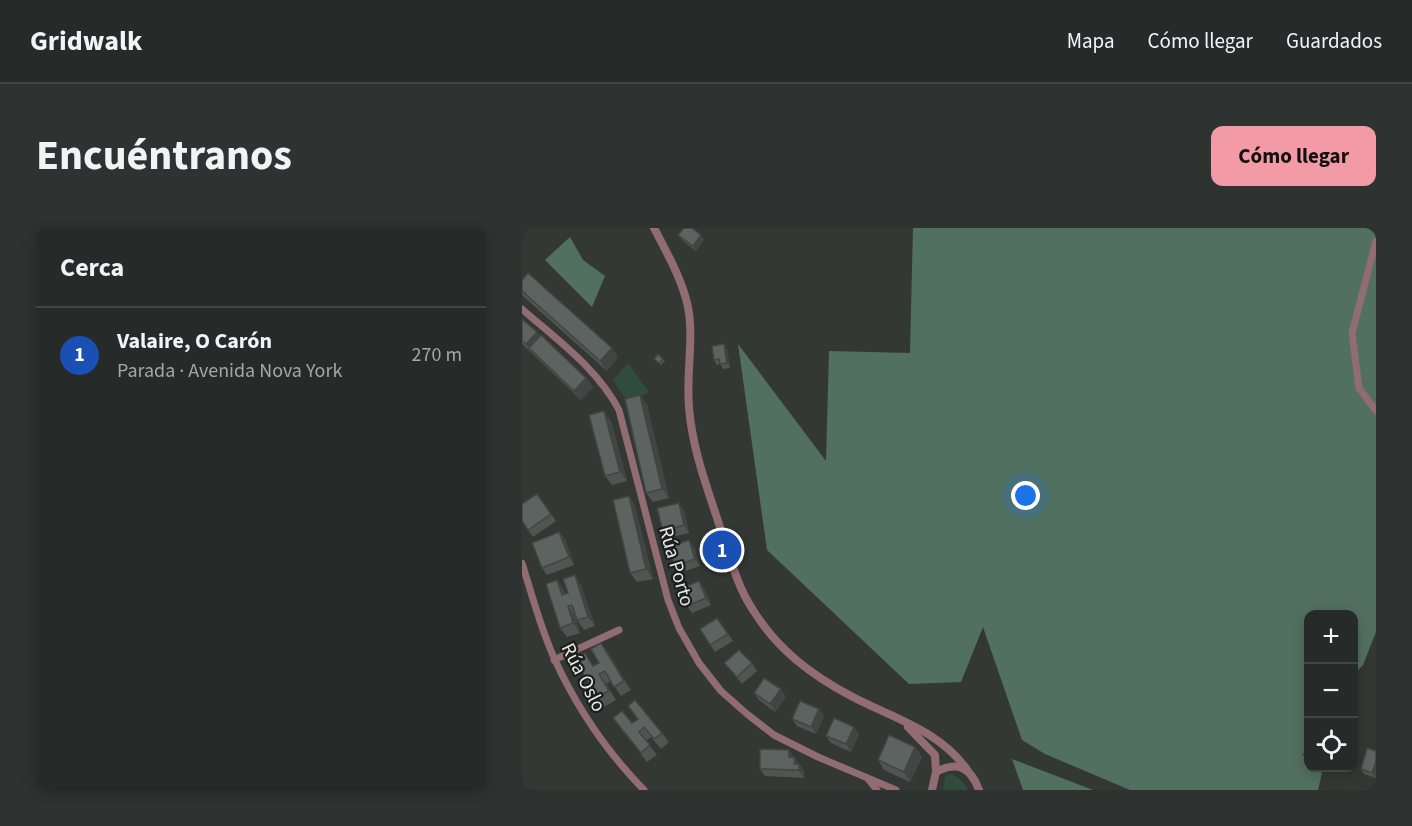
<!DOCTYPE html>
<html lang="es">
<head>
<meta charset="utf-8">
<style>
  :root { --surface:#262a28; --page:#2e3230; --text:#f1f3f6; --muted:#a4a7a8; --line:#424645; --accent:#f39aa7 }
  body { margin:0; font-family:"Source Sans 3",sans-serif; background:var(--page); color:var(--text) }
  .controls { position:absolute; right:18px; bottom:18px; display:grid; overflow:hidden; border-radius:12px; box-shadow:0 3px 15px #0003 }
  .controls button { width:54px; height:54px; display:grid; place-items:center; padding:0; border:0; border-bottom:2px solid var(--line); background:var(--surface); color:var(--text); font:30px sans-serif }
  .you { position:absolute; left:504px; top:268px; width:21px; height:21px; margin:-15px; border:4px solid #fff; border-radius:50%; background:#1a73e8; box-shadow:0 0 0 9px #1a73e833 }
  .badge { display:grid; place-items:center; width:39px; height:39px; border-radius:50%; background:var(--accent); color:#fff; font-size:20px; font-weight:700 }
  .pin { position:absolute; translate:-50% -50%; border:3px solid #fff; box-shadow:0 2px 6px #0006 }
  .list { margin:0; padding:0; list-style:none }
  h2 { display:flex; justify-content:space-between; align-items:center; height:78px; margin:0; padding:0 24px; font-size:26px }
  h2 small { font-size:20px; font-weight:400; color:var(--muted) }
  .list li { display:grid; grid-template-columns:39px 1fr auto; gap:18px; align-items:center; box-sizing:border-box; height:96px; padding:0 24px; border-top:2px solid var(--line) }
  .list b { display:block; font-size:22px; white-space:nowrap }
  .list p { margin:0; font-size:20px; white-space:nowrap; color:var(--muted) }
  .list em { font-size:20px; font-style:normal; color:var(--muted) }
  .icon { flex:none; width:33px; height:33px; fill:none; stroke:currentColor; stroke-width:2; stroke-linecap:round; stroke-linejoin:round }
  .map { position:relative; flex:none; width:854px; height:562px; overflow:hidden; border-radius:12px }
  header { display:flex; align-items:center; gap:36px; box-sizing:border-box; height:84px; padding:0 30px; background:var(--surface); border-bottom:2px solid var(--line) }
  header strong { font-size:28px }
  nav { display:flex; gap:33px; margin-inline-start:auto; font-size:21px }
  .intro { display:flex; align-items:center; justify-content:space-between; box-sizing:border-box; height:144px; padding:0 36px }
  h1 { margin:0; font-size:42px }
  .button { padding:15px 27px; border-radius:12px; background:var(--accent); color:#111; font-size:21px; font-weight:700 }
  main { display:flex; gap:36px; padding:0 36px }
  aside { flex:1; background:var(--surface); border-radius:12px; box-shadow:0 3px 15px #0003 }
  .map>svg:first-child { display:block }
  .green { fill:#2f4c3d }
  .forest { fill:#527060 }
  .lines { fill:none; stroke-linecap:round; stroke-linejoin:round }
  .minor { stroke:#916c71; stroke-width:7 }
  .tertiary { stroke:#916c71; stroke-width:8 }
  .wall { fill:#505553 }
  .shaded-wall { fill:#414543 }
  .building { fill:#5d6360; stroke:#414543; stroke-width:1.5 }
  .labels { text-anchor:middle; stroke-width:4.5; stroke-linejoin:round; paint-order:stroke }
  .street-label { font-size:20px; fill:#e6eae8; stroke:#1c1f1d }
</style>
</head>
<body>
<header>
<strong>Gridwalk</strong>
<nav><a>Mapa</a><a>Cómo llegar</a><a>Guardados</a></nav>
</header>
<div class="intro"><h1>Encuéntranos</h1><a class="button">Cómo llegar</a></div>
<main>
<aside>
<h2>Cerca<small></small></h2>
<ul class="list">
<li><span class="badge" style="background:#1a4fb4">1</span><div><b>Valaire, O Carón</b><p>Parada · Avenida Nova York</p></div><em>270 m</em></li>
</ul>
</aside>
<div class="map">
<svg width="854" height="562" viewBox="0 0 854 562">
  <rect width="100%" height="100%" fill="#333835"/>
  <g class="green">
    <path d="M106,135L127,164L106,174L91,152Z"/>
    <path d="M428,546C436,548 442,555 446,562H421L423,549Z"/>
  </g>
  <g class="forest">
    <path d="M391,0H854V404L841,437L832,446V386H786V516L781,527L786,532V540H794L800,545L796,562H608L523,526L500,512L461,399L439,454L387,456L245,322L216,116L304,233L307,123L388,125Z"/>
    <path d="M48,9L61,32L83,48L70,79L23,32Z"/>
    <path d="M490,531L571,562H501Z"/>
  </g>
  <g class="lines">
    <g class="minor">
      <path d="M854,13L830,105L837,160L854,183"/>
      <path d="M0,81C34,111 75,140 97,182L146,372L157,400L177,435L199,463L225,486L252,507L296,529L374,562"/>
      <path d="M0,335C10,367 19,402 33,432C55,480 85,524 122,562"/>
      <path d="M32,432L97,402"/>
      <path d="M347,552L355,562"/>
    </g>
    <g class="tertiary">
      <path d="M132,0C145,25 160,51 166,79C172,110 164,147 167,179C170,221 186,262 199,302C208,329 215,358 231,382C255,421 289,447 329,468C370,490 418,502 446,543"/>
      <path d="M386,499L413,527L414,544"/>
      <path d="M410,562L414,544C436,532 449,540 457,562"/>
    </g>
  </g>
  <g class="wall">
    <path d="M156,7L182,11L174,23L160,12Z"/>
    <path d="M0,52L96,129L85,143L1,68L0,66Z"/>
    <path d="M0,91L64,150L71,159L59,172L14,129L11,126L0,116Z"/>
    <path d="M205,121L208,140L201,141L198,136L195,137L192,132Z"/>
    <path d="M132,131H141L143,133L139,137Z"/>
    <path d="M125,177L147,270L131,274L124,265Z"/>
    <path d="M89,193L105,253L90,257L83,248Z"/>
    <path d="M15,266L34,293L11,309L0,293Z"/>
    <path d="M107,268L113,278L131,351L115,354L108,345Z"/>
    <path d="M162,282L167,305L146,310L141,303Z"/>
    <path d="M37,304L43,311L52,337L25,347L20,340Z"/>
    <path d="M172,319L178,338L158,345L153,338Z"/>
    <path d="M35,352L42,362L43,366L59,357L73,398L62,402L55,392L53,388L58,405L45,409L38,400Z"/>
    <path d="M177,353L182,360L189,377L170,385L165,378Z"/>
    <path d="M195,390L211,413L193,424L178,401Z"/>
    <path d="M79,415L109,462L99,468L89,453L84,456L94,472L82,479L75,469L72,438L77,435Z"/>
    <path d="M202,435H230L235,443L220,456Z"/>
    <path d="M232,465L264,469L253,484L237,472Z"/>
    <path d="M106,478L140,505L147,514L139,521L129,509L124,513L135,527L125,534L91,490L110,495L115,491Z"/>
    <path d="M297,481L302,488L294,506L275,498L270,491Z"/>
    <path d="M337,506L329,524L309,515L304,508Z"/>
    <path d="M393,519L400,529L388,554L362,542L356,532Z"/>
    <path d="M854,523V550L842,546L839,541Z"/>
    <path d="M278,537L282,543V550L243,548L238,541Z"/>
  </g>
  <g class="shaded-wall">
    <path d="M179,7L182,11L174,23L171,18Z"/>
    <path d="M15,104L22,114L7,120L11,126L4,116Z"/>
    <path d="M202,116L205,121L208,140L205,135Z"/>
    <path d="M90,120L96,129L85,143L78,133Z"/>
    <path d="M64,150L71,159L59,172L52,163Z"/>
    <path d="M118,167L125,177L147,270L140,261Z"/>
    <path d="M82,183L89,193L105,253L98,244Z"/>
    <path d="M107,268L113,278L131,351L124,341Z"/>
    <path d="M157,275L162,282L167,305L162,297Z"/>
    <path d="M37,304L43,311L52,337L47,329Z"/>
    <path d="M167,312L172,319L178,338L173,331Z"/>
    <path d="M53,347L59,357L73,398L66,389Z"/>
    <path d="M35,352L42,362L46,377L40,367Z"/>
    <path d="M177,353L182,360L189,377L184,370Z"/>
    <path d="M46,378L53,388L58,405L51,395Z"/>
    <path d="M79,415L86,424L109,462L102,453Z"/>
    <path d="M259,461L264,469L253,484L248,476Z"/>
    <path d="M297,481L302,488L294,506L289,499Z"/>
    <path d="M332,499L337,506L329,524L324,516Z"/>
    <path d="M393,519L400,529L388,554L382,544Z"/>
    <path d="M267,522L272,529H267Z"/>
    <path d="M273,530L282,543V550L272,536Z"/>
    <path d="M854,533V550L850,545Z"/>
  </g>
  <g class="building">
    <path d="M162,0H170L179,7L171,18L156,7Z"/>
    <path d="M6,45L90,120L78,133L0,63V52Z"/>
    <path d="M0,91L15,104L4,116L0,113Z"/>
    <path d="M19,107L64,150L52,163L7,120Z"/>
    <path d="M202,116L205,135L198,136L197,131L192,132L190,118Z"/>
    <path d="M136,126L141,131L137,135L132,131Z"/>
    <path d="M118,167L140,261L124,265L103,171Z"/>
    <path d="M82,183L98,244L83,248L67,187Z"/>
    <path d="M15,266L29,286L6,302L0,293V276Z"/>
    <path d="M107,268L124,341L108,345L91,272Z"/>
    <path d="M157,275L162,297L141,303L135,280Z"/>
    <path d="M37,304L47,329L20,340L10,315Z"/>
    <path d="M167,312L173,331L153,338L146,319Z"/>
    <path d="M53,347L66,389L55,392L50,377L46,378L51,395L38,400L24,356L35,352L40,367L46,365L41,351Z"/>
    <path d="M177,353L184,370L165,378L158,361Z"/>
    <path d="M195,390L206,406L188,417L178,401Z"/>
    <path d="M79,415L102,453L92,459L83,443L77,446L87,463L75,469L52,431L63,425L71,438L77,435L69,421Z"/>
    <path d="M217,422L230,435L215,449L202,435Z"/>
    <path d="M242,450L259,461L248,476L232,465Z"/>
    <path d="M113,472L140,505L132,511L122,499L117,504L128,517L119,525L91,490L100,483L110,495L116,491L106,478Z"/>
    <path d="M278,473L297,481L289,499L270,491Z"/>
    <path d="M312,490L332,499L324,516L304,508Z"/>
    <path d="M367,507L393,519L382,544L356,532Z"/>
    <path d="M845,520L854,523V533L850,545L839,541Z"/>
    <path d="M238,521L267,522V529L273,530L272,536H277V542L238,541Z"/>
  </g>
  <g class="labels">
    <g class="street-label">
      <text transform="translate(155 338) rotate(74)" y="7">Rúa Porto</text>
      <text transform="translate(62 449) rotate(63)" y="7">Rúa Oslo</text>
    </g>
  </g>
</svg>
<div class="controls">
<button>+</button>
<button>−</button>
<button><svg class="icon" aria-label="locate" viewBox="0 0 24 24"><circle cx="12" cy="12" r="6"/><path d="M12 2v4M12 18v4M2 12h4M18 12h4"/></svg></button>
</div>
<div class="you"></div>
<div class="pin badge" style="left:200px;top:322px;background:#1a4fb4">1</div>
</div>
</main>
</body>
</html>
